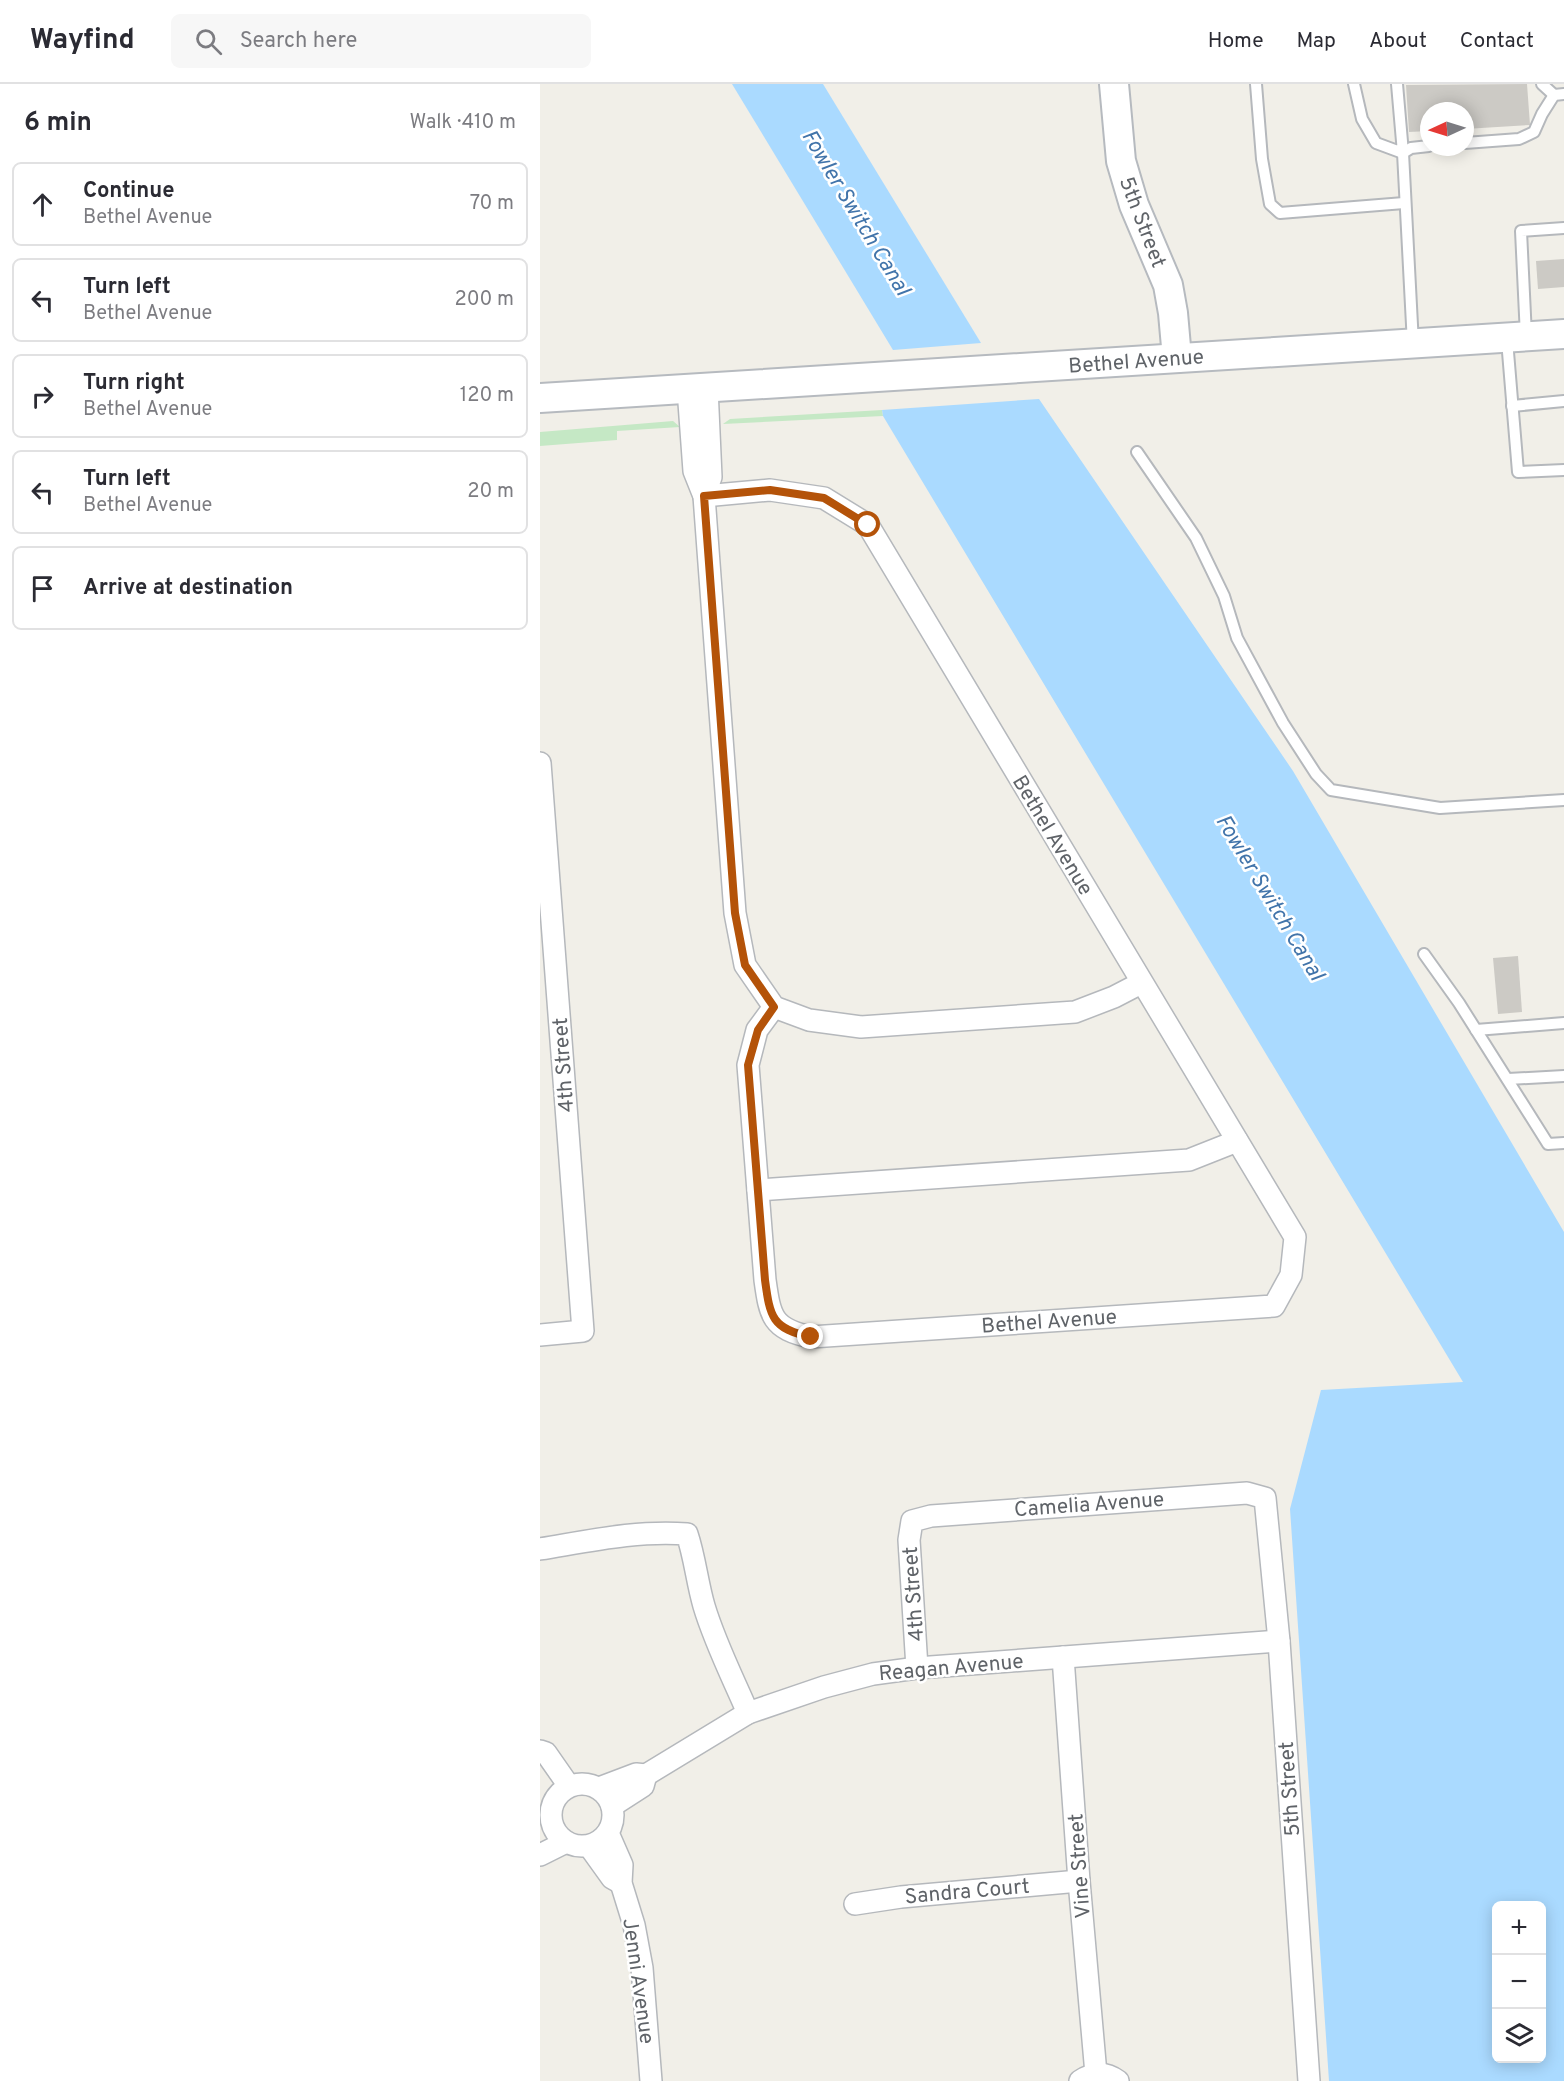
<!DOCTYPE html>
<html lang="en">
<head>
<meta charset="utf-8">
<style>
  :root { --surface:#fff; --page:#f7f7f7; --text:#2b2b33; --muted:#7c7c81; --line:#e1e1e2 }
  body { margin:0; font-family:Overpass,sans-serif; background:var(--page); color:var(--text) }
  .controls { position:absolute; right:18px; bottom:18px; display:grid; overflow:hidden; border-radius:9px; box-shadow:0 3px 15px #0003 }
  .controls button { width:54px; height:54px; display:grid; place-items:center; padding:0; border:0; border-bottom:2px solid var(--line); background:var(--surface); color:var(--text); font:30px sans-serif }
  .compass { position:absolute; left:880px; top:18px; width:54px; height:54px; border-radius:50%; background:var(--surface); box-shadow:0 3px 15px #0003; rotate:266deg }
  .stop { position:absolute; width:18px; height:18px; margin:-14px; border:4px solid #b45309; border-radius:50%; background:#fff }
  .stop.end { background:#b45309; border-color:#fff; box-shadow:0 2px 6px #0008 }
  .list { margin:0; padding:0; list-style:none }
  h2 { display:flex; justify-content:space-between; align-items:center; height:78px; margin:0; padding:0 24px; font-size:26px }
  h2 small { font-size:20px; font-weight:400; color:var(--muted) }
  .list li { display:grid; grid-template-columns:39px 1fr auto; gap:18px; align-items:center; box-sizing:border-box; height:84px; margin:0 12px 12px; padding:0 12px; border:2px solid var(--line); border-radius:9px }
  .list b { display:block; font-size:22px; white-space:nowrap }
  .list p { margin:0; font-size:20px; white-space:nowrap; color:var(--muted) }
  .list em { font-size:20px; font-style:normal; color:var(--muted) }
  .icon { flex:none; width:33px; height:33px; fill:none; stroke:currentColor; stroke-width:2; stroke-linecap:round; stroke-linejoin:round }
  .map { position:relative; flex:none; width:1024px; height:1997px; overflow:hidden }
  header { display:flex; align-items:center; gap:36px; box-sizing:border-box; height:84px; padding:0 30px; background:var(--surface); border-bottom:2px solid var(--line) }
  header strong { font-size:28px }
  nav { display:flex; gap:33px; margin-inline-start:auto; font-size:21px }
  .search { width:420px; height:54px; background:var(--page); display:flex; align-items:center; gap:15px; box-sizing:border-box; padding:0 21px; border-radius:9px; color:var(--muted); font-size:22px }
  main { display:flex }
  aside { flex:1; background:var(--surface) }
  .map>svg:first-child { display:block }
  .green { fill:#c5e8c5 }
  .water { fill:#aadaff; fill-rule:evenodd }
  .building { fill:#cccac5 }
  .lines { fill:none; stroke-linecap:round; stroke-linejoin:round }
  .lane-casing { stroke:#b5b8bc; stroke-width:14 }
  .street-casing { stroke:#b5b8bc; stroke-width:24 }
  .secondary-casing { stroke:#b6babf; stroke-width:32 }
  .lane { stroke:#fff; stroke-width:10 }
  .street { stroke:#fff; stroke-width:21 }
  .secondary { stroke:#fff; stroke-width:28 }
  .route { stroke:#b45309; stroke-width:8 }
  .labels { text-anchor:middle; stroke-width:5; stroke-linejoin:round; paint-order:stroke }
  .street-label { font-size:21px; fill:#5f6368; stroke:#fff }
  .water-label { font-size:22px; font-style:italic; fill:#4174aa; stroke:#fff }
</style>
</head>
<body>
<header>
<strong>Wayfind</strong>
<div class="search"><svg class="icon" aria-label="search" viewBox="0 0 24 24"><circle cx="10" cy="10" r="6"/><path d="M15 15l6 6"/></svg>Search here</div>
<nav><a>Home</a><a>Map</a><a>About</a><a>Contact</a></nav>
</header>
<main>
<aside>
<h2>6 min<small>Walk · 410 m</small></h2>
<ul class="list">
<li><svg class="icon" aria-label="ahead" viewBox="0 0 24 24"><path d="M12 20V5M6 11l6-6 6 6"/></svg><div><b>Continue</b><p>Bethel Avenue</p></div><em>70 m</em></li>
<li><svg class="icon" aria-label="left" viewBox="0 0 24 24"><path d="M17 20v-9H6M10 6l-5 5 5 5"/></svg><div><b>Turn left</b><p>Bethel Avenue</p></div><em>200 m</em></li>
<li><svg class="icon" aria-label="right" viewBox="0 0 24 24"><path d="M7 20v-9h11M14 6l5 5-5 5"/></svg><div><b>Turn right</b><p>Bethel Avenue</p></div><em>120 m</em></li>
<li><svg class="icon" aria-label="left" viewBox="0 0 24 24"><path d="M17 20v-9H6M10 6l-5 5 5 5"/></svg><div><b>Turn left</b><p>Bethel Avenue</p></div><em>20 m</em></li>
<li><svg class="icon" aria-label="arrive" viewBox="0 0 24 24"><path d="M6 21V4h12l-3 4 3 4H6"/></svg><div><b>Arrive at destination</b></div></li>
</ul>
</aside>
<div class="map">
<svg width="1024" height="1997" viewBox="0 0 1024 1997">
  <rect width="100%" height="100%" fill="#f1efe8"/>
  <g class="green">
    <path d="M342,326L343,332L183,340L190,335Z"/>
    <path d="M133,337L140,343L77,347V356L0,362V348Z"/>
  </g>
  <g class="water">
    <path d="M192,0H283L441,259L353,266Z"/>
    <path d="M499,315L753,687L1024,1148V1997H789L750,1425L781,1306L923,1298L343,332L342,326ZM957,1822H1002V1974H957Z"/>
  </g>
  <g class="building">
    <path d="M987,0L990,41L925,45V27H889V47L869,48L866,1Z"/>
    <path d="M1024,175V203L998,205L996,177Z"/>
    <path d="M978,872L982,928L958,930L953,874Z"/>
  </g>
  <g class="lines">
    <g class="lane-casing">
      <g id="lane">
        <path d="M716,0L722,75L730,120L740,129L864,119"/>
        <path d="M814,0L822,35L836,59L863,69L857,0"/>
        <path d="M1002,0L1014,11"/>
        <path d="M925,59L979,55L994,48L1002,30L1014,11L1024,10"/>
        <path d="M986,252L981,147L1024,144"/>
        <path d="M967,256L978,388L1024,386"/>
        <path d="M873,260L863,69L871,64L889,62"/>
        <path d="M972,322L1024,317"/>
        <path d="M597,368L656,454L684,512L697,554L743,639L776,690L791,706L900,724L1024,716"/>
        <path d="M884,870L919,919L1008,1060L1024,1059"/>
        <path d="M936,946L1024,939"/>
        <path d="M968,995L1024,992"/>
      </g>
    </g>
    <g class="street-casing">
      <g id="street">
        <path d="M148,305L154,387L164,412L195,829L205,881L234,923L269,936L321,943L535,928L574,913L601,899"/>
        <path d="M164,412L230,406L284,414L328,441L755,1153L751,1191L734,1222L271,1253C232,1245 230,1232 225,1196L208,981L217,946L234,923"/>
        <path d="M164,412L171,393L167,304"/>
        <path d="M0,679L43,1247L0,1251"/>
        <path d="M218,1106L649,1076L697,1057"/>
        <path d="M0,1465C49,1457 98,1446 147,1450C155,1474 157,1498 164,1522C175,1559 193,1594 208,1629"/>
        <path d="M523,1573L539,1797L556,1990"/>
        <path d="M377,1584L369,1456L372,1437L391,1432L707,1409L725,1414L739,1557L769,1997"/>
        <path d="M0,1667L6,1669L29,1702"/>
        <circle cx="42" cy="1731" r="31"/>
        <path d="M59,1704L96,1690L106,1691L208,1629L284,1603L333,1590L377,1584L739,1557"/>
        <path d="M72,1722L103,1702L106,1691"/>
        <path d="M68,1749L82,1781L81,1799L94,1841L102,1884L111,1997"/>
        <path d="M49,1762L72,1794L81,1799"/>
        <path d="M0,1771L26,1758"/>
        <path d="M315,1820L361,1813L539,1797"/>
        <path d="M540,1997C553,1988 566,1988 578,1997"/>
      </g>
    </g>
    <g class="secondary-casing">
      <g id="secondary">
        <path d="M574,0L581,77L594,121L628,201L633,229L637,274"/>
        <path d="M0,314L1024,250"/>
      </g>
    </g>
    <use href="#lane" class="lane"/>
    <use href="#street" class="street"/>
    <use href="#secondary" class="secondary"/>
  </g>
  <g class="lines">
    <path class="route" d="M271,1253C232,1245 230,1233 225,1196L208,981L218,946L234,923L205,881L195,829L164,412L230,406L284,414L328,441"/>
  </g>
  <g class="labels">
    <g class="street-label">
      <text transform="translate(603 138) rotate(69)" y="7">5th Street</text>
      <text transform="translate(596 277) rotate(-4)" y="7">Bethel Avenue</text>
      <text transform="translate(513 751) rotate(59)" y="7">Bethel Avenue</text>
      <text transform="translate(23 981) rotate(-94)" y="7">4th Street</text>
      <text transform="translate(509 1237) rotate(-4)" y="7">Bethel Avenue</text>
      <text transform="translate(549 1420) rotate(-4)" y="7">Camelia Avenue</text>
      <text transform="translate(373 1510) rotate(-94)" y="7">4th Street</text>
      <text transform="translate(411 1583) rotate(-5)" y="7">Reagan Avenue</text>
      <text transform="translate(749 1705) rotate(-94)" y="7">5th Street</text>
      <text transform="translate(539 1782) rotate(-94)" y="7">Vine Street</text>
      <text transform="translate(427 1807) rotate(-5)" y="7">Sandra Court</text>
      <text transform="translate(99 1897) rotate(82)" y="7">Jenni Avenue</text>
    </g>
    <g class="water-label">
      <text transform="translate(317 128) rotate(59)" y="8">Fowler Switch Canal</text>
      <text transform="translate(731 813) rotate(59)" y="8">Fowler Switch Canal</text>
    </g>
  </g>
</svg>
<div class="controls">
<button>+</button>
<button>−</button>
<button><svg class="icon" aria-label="layers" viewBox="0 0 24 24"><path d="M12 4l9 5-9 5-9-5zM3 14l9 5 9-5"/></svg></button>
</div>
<svg class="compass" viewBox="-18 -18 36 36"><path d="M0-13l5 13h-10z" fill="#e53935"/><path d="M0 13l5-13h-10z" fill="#7c7c81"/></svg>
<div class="stop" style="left:328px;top:441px"></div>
<div class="stop end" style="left:271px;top:1253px"></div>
</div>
</main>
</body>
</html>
